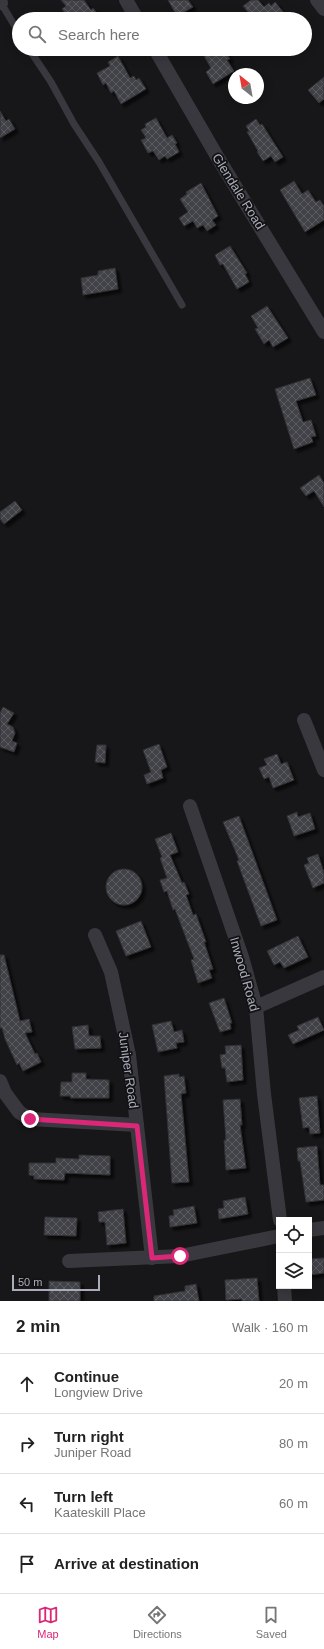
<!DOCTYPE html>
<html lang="en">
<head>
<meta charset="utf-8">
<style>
  :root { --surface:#fff; --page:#f6f6f6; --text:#222; --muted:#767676; --line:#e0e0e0; --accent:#db2777 }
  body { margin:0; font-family:Arial,sans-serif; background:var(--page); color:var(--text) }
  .controls { position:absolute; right:12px; bottom:12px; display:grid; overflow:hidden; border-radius:0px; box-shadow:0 2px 10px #0003 }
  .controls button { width:36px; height:36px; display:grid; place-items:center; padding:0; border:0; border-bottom:1px solid var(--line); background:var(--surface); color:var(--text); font:20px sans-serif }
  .compass { position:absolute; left:228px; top:68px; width:36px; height:36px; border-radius:50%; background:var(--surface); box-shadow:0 2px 10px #0003; rotate:329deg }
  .scale { position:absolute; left:12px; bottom:10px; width:88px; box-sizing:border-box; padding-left:4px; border:2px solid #a9adb9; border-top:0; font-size:11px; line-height:14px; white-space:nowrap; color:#a9adb9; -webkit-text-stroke:3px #121214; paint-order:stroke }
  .stop { position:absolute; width:12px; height:12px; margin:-9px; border:3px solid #db2777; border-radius:50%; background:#fff }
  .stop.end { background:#db2777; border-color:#fff; box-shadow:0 1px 4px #0008 }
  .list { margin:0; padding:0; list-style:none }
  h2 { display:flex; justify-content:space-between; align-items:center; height:52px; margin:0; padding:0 16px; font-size:17px }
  h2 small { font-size:13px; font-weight:400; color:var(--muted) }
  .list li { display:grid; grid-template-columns:26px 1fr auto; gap:12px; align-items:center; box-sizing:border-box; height:60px; padding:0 16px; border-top:1px solid var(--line) }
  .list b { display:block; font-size:15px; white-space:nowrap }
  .list p { margin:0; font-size:13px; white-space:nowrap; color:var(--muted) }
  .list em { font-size:13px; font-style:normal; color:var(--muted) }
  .icon { flex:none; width:22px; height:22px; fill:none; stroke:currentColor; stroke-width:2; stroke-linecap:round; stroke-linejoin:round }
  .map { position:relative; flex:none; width:324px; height:1301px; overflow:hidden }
  .search { position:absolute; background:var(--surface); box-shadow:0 2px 10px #0003; left:12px; right:12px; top:12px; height:44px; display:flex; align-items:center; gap:10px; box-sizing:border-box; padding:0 14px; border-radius:22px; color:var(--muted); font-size:15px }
  .sheet { height:292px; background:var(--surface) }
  nav { display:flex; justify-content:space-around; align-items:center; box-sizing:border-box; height:56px; border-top:1px solid var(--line); background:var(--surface); font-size:11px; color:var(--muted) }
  nav a { display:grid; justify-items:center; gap:2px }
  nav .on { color:var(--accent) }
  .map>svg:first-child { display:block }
  .building { fill:url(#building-cross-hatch); stroke:#313135; filter:url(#shadow) }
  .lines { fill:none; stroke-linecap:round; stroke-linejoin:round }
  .lane { stroke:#38383e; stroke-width:7 }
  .street { stroke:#38383e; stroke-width:14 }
  .route { stroke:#db2777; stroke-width:5 }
  .labels { text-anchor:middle; stroke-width:3.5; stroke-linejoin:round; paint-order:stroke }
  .street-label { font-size:13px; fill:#a9adb9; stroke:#121214 }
</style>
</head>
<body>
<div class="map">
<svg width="324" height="1301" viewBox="0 0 324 1301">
  <defs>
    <pattern id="building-cross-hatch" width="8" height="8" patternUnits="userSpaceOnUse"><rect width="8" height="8" fill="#414246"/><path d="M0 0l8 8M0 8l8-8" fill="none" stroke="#5a5b5f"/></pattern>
    <filter id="shadow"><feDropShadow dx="3.5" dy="3.5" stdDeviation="1" flood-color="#0009"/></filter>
  </defs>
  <rect width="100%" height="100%" fill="#171719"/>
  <g class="building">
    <path d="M61,0H84L91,10L93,8L101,19H69L62,9L66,6Z"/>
    <path d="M168,0H188L193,7L177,16Z"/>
    <path d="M251,0H258L264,7L269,3L271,6L275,2L289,19H263L259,14L253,18L243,6Z"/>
    <path d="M200,49H224L230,59L227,60L234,71L213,84L206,72L211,68Z"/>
    <path d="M118,56L130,78L134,76L136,80L139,78L146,89L121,104L114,91L111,93L106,83L103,85L97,73L110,66L108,62Z"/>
    <path d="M324,77V99L319,103L308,90Z"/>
    <path d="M0,111L6,121L9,119L15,129L0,138Z"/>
    <path d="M156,118L167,138L172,135L177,143L175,144L179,152L167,159L165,156L159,160L153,151L148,153L141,140L146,138L141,130L146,127L145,124Z"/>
    <path d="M256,119L260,125L262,124L283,157L275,162L271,156L263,161L257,152L258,151L247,132L249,131L246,126Z"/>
    <path d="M294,181L302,194L308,190L316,202L320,200L324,206V220L305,232L280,190Z"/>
    <path d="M201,183L218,216L212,220L216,225L207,231L203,225L197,228L193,221L184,226L179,218L188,212L180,199L187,194L186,192Z"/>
    <path d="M230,246L247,273L245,274L249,282L237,289L223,264L220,265L215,255Z"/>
    <path d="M115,268L118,289L83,295L81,278L98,275V271Z"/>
    <path d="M267,306L288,338L273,347L269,340L264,344L255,329L258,328L251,316Z"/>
    <path d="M310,378L316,395L296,401L303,422L311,420L316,436L311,437L313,442L294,449L275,389Z"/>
    <path d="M319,475L324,483V507L314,491L306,496L300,488Z"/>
    <path d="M15,501L22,510L4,524L0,519V512Z"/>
    <path d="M3,707L14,713L7,724L13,727L15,733L12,741L17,743L14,752L0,747V713Z"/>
    <path d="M159,744L167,767L161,770L163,778L147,784L144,775L151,772L143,750Z"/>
    <path d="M97,745H106L105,763L95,762Z"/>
    <path d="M277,754L281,764L287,762L294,780L273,788L269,777L264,779L259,768L267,765L264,759Z"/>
    <path d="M297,812L298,817L310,813L315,829L294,836L287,816Z"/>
    <path d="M239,816L277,920L261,926L237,861L239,860L223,822Z"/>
    <path d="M171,833L178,852L170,855L182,883L184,882L189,894L186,895L193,915L196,914L206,942H204L213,969L209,970L212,978L198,983L191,960L194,959L175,909L173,910L167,891L164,892L160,880L167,878L160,858L162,857L155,839Z"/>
    <path d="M318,854L324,873V883L313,888L304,865L309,863L307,858Z"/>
    <circle cx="124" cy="887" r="18"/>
    <path d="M141,921L151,947L126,956L116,931Z"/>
    <path d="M298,936L308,957L284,968L280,962L274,965L267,951Z"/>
    <path d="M0,955H4L20,1021L29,1019L32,1032L25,1033L35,1054L37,1053L41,1062L23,1071L19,1063L17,1065L5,1039L2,1028H0Z"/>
    <path d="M224,998L232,1023H230L231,1029L220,1032L209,1003Z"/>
    <path d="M318,1017L324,1030L293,1044L288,1035L299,1030L297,1026Z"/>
    <path d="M171,1021L174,1032L182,1030L184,1042L176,1043L177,1048L158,1052L152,1025Z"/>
    <path d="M88,1025L89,1036H100L101,1048L75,1049L72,1027Z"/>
    <path d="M241,1045L243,1080L227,1082L225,1068H222L220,1055L226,1054L225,1046Z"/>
    <path d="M72,1073H86V1079L109,1080V1098H70L71,1096H60L61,1082H72Z"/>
    <path d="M179,1074V1077L184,1076L186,1093L181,1094L189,1182L172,1183L164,1076Z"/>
    <path d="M317,1096L320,1133L310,1134L309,1127L303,1128L299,1098Z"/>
    <path d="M240,1099L242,1125H240L246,1168L226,1170L224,1140H226L223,1100Z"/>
    <path d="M317,1146L320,1185H324V1200L306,1202L300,1161H298L297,1148Z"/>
    <path d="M79,1155L110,1156V1175L65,1173L64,1180L34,1179V1176L29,1175V1163H56V1158L79,1159Z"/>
    <path d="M245,1197L248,1214L219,1219L218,1209L224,1208L223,1201Z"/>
    <path d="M194,1206L197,1223L170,1227L169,1216L174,1215L173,1210Z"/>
    <path d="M123,1209L126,1243L107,1245L105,1222H99L98,1212Z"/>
    <path d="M45,1217L77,1218L76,1236L44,1235Z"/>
    <path d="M324,1258V1273L309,1275V1259Z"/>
    <path d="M257,1278L259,1301H242V1299L226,1300L225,1280Z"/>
    <path d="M49,1281L80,1282V1301H49Z"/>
    <path d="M196,1284L199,1301H154V1296L185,1291V1286Z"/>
  </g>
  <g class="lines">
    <g class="lane">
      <path d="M1,3L19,33"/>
      <path d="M29,49L51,82L74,124L99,162L182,305"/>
    </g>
    <g class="street">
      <path d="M126,0L137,19"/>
      <path d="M317,0L324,9"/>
      <path d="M0,1L1,3"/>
      <path d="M155,49L218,158L324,332"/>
      <path d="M304,720L324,770"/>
      <path d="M190,806L242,957L256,1007L264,1094L280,1220"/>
      <path d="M95,935L111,972L129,1055L152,1258"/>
      <path d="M256,1007L324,977"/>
      <path d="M0,1081L5,1093L19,1112L30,1119L137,1125"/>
      <path d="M309,1230L324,1228"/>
      <path d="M69,1261L180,1256L279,1236"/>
      <path d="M284,1286L285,1301"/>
    </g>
  </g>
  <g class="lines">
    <path class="route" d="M30,1119L137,1126L152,1258L180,1256"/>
  </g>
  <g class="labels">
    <g class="street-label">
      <text transform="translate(239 191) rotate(58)" y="5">Glendale Road</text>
      <text transform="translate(245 974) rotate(74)" y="5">Inwood Road</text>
      <text transform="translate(129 1070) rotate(82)" y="5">Juniper Road</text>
    </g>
  </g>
</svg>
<div class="controls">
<button><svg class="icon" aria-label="locate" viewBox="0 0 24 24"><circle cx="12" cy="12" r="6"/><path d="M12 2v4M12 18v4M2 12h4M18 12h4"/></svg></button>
<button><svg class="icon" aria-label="layers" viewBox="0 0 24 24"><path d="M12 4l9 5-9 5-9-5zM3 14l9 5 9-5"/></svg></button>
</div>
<svg class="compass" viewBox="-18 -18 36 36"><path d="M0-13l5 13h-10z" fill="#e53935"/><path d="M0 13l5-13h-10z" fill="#767676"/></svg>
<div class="scale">50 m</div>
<div class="stop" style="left:180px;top:1256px"></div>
<div class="stop end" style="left:30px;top:1119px"></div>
<div class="search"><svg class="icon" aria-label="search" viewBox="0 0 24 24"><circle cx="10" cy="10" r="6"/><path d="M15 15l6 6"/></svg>Search here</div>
</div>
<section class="sheet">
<h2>2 min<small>Walk · 160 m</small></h2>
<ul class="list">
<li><svg class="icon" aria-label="ahead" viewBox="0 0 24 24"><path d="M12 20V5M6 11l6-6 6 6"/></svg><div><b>Continue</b><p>Longview Drive</p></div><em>20 m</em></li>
<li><svg class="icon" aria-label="right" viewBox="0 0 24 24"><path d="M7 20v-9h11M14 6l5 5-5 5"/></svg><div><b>Turn right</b><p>Juniper Road</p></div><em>80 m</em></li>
<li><svg class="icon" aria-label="left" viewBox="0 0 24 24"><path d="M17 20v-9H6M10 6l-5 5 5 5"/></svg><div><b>Turn left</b><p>Kaateskill Place</p></div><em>60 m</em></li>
<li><svg class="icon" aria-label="arrive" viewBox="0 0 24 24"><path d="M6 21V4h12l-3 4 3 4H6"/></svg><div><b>Arrive at destination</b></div></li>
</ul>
</section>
<nav>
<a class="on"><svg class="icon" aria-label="map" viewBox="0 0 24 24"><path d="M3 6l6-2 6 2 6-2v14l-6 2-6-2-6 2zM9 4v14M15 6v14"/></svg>Map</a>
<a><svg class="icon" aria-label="directions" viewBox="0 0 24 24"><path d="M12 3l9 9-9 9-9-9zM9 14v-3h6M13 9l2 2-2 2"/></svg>Directions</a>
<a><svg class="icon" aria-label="saved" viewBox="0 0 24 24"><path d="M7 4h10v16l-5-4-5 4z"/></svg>Saved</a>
</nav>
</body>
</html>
